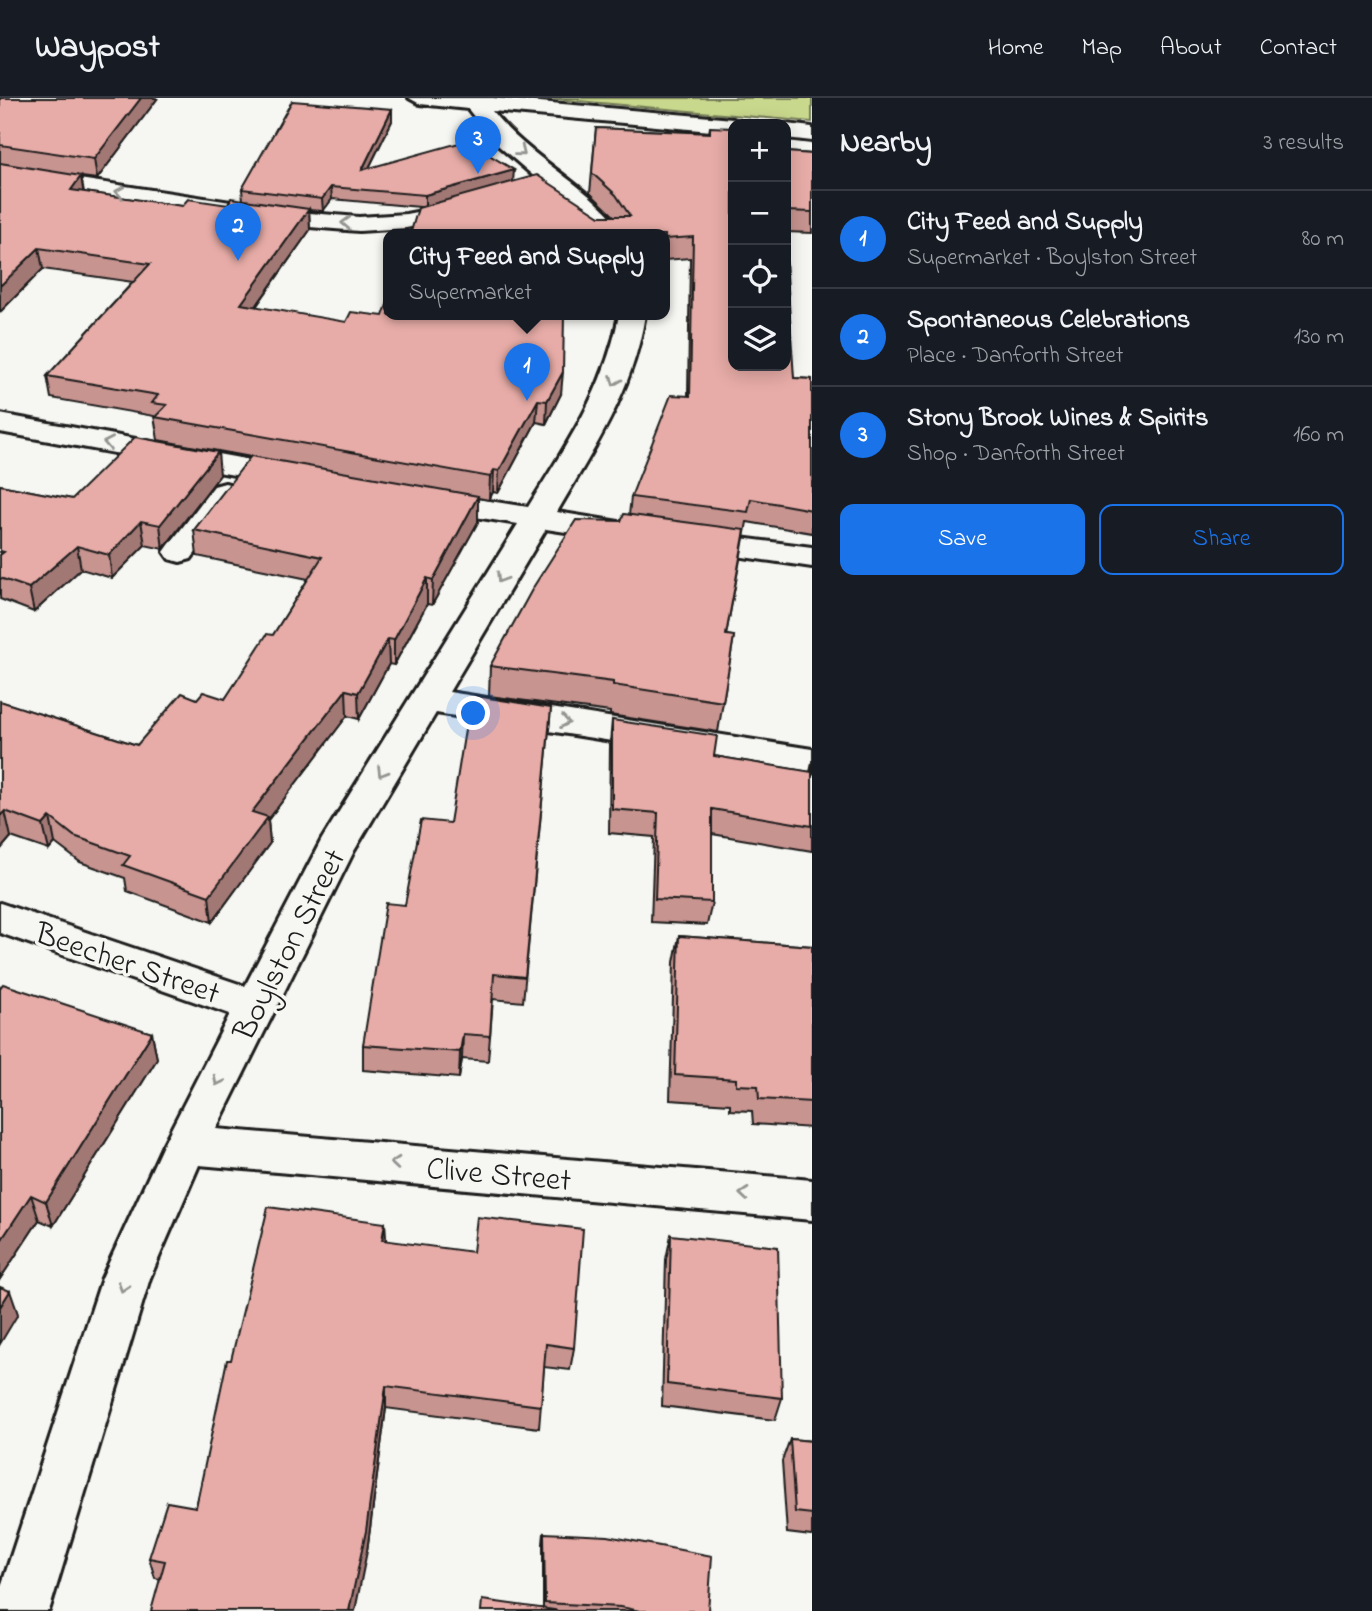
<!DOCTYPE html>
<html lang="en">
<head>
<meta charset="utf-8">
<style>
  :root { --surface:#171b24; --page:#20242c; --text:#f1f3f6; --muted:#9ea1a6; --line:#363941; --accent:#1a73e8 }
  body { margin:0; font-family:"Indie Flower",sans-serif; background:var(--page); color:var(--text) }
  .controls { position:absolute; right:21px; top:21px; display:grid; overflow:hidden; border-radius:14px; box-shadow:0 4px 18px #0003 }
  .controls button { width:63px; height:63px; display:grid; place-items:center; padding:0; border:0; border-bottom:2px solid var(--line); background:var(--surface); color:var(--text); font:35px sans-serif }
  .you { position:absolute; left:474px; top:616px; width:24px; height:24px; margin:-18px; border:5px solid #fff; border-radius:50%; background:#1a73e8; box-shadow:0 0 0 10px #1a73e833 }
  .badge { display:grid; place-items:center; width:46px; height:46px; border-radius:50%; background:var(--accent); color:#fff; font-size:23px; font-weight:700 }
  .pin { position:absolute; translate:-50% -58px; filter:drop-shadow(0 2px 4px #0008) }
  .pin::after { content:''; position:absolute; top:37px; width:24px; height:21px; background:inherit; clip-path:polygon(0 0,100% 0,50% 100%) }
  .popup { position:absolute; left:383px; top:131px; width:287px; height:91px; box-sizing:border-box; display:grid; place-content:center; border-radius:14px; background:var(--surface); filter:drop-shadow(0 2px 5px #0005); font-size:23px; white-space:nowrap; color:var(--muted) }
  .popup b { font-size:26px; color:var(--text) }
  .popup::after { content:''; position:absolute; left:50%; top:100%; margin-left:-14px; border:14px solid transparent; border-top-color:var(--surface) }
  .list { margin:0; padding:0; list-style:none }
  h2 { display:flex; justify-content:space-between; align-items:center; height:91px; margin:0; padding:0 28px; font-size:30px }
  h2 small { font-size:23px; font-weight:400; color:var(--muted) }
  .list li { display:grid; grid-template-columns:46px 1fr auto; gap:21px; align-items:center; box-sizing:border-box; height:98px; padding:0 28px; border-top:2px solid var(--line) }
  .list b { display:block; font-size:26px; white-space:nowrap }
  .list p { margin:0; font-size:23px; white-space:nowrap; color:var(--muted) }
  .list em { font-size:23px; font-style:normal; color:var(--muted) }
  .actions { display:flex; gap:14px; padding:21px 28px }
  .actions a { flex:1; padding:16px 0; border:2px solid var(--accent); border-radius:14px; text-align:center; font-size:24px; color:var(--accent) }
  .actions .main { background:var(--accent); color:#fff }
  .icon { flex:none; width:38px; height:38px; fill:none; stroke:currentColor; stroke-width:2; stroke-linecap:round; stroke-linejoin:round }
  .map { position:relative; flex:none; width:812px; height:1513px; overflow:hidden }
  header { display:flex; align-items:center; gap:42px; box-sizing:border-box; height:98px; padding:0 35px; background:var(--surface); border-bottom:2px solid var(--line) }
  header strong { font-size:33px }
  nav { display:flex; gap:38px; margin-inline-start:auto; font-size:24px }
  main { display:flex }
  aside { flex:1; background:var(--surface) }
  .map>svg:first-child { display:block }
  .green { fill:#c8d88c; stroke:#727a54; stroke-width:2 }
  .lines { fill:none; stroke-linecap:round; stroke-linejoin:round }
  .minor-casing { stroke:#1c1c1c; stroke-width:6 }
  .minor { fill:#f6f6f2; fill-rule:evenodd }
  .wall { fill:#c79490; stroke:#1c1c1c; stroke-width:2 }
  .shaded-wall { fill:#a27875; stroke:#1c1c1c; stroke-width:2 }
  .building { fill:#e7aca7; stroke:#1c1c1c; stroke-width:2 }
  .oneway { stroke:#949492 }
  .labels { text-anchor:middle; stroke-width:7; stroke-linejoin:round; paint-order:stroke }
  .street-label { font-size:32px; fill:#1c1c1c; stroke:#f6f6f2 }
</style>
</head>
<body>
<header>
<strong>Waypost</strong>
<nav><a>Home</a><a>Map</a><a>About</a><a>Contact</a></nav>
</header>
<main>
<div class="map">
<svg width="812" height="1513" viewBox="0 0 812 1513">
  <rect width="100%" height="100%" fill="#f6f6f2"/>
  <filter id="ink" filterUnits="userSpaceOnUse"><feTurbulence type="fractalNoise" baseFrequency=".0143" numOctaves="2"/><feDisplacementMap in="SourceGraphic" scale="14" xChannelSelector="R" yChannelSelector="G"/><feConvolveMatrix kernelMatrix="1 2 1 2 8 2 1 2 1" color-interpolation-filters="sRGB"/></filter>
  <g filter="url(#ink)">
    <path class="green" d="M545,0H812V24Z"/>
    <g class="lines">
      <g class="minor-casing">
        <g id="minor">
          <path d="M409,0H493L733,21L743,26H733V35L492,13C529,61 592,88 626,137H600L549,91L446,122L406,130L359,133L297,128L0,83V69L297,114L359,119L406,116L442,109L536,80L493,43L468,11L420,6Z"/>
          <path d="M786,26L812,29V43L786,40Z"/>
          <path d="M619,217H645C633,293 595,349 557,414L625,425L636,427L641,434L636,441L625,443L546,431L449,594L812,651V675L436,615L354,753L216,1031L812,1082V1122L199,1067L150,1180L49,1513H0V1492L102,1180L163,1047L230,916L0,835V805L245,888L322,741L518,426L426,411L415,408L411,402L415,396L426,393L528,409C567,346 605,291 619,217Z"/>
          <path d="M0,316L294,370L305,373L309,379L305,385L294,388L0,334Z"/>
          <path d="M225,385L236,388L240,394L191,461L180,464L169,461L164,454L169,447L214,388Z"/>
          <path d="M692,434L812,449V469L681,450L676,443L681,436Z"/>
        </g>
      </g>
      <use href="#minor" class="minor"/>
    </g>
    <g class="wall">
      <path d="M0,0L157,1L97,81L81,79L84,94L182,108L228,107L243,102L242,91L392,11V23L369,70L513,84L600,118H614L590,95L596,30L709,35L710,29L794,280L812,281V435L747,424L726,537L734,538L718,634L610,617V614L489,598L490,568L621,423L629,417L631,399L688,298L690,160L665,162V137L420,109L332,101L323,113L309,112L310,132L256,209L561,296L546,326L536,324L498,395L493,394L489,402L478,400V424L432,507L427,506L394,567L389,566L359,621L347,618L268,722L270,745L212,824L127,793L125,780L80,764L55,745L49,752L11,739L0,752V603L137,647L197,601H225L273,537L308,481L197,458L194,432L251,359L158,342L154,318L51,300L47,278L133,184L43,171L0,214Z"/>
      <path d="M786,54L812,56V135L786,134Z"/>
      <path d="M220,377L163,451L145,447L112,480L81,471L34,514L0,501V387L72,401Z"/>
      <path d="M551,610L523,904L493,901L488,963L462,961L459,980L363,972V947L405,807L450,725Z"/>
      <path d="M612,622L714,658L810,674L812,665V753L712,736V804L707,827L651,824L654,739L609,735L610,645Z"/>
      <path d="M679,838L812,848V1030L753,1026L752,1013L730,1012V1006L670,1002L674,864Z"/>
      <path d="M0,890L152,935L157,961L53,1128L39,1122L0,1181Z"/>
      <path d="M385,1125L386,1142L574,1250L570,1272L544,1269L539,1330L386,1310L367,1453L160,1481L155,1480L149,1460L196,1409L231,1262Z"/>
      <path d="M671,1137L782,1300L775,1322L662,1308L666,1161Z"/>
      <path d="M790,1341L812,1343V1438L787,1435L782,1363Z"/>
      <path d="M544,1435L708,1513H481L543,1510V1446Z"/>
    </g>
    <g class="shaded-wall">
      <path d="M141,0H156L157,1L97,81L94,61Z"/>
      <path d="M392,11V23L362,84V72Z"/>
      <path d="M514,72L513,84L425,110V97Z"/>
      <path d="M81,78L84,98L71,92Z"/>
      <path d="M331,89L332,101L323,113L322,101Z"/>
      <path d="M309,111L310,132L242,228L241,206Z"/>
      <path d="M39,150L43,171L0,214V188Z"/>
      <path d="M563,274L561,296L546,326L547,303Z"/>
      <path d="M538,302L536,324L498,395L499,373Z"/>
      <path d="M218,354L220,377L163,451L160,427Z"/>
      <path d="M494,372L493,394L489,402L490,379Z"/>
      <path d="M478,398V424L432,507L433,482Z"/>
      <path d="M141,423L145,447L112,480L109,457Z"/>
      <path d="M77,448L81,471L34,514L29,490Z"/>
      <path d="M427,480V506L394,567V542Z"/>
      <path d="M388,541L389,566L359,621L358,595Z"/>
      <path d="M346,592L347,618L268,722L270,745L212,824L209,798L252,714Z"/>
      <path d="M5,713L11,739L0,752V718Z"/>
      <path d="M50,719L55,745L49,752L43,727Z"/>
      <path d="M152,935L157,961L53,1128L46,1104Z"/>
      <path d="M463,936L462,961L459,980L460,954Z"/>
      <path d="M31,1097L39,1122L0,1181V1144Z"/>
      <path d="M385,1125L386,1149L382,1142Z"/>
      <path d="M10,1193L18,1216L0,1246V1209Z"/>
      <path d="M386,1288V1310L367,1453L355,1513H349Z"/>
    </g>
    <g class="building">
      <path d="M0,0H141L94,61L0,47Z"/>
      <path d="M292,3L392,11L362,72L466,43L514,72L425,97L331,89L322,101L242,91Z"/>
      <path d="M710,29L733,30V268H786V161L794,280L812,281V412L751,401L748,414L631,399L671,297L690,298L693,139L665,141V137H410L418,110L537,77L600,118H630L616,97L592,75L596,30L710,35Z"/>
      <path d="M786,54L812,56V114L787,113V118H786Z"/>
      <path d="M0,65L81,78L71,92L182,108L188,101L228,107L231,100L309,111L241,206L346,224L351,214L383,218L389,201V217H564L563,274L547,303L538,302L499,373L494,372L490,379L155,319L167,307L152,305L158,297L47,278L150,166L39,150L0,188Z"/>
      <path d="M135,339L218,354L160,427L141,423L109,457L77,448L29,490L0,480V457L4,454L0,453V387L72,401Z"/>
      <path d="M251,358L478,398L433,482L427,480L394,542L388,541L358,595L346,592L252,714L268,719L209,798L123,767L130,758L74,738L50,719L43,727L5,713L0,718V603L137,647L182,595L197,601L203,594L225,601L267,536L273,537L322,459L194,432Z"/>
      <path d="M624,416L745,432L726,537L734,538L723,604L613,587V584L490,568L534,488L576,422L621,423Z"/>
      <path d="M476,598L551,610L525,879L494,876L490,938L463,936L460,954L363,947L386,805L405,807L421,722L450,725L468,613Z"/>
      <path d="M612,622L717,638L714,658L812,674V728L712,711V804L655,801L658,715L612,711Z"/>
      <path d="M679,838L812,848V1004L759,1001L758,988L736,987V981L675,977Z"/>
      <path d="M3,886L152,935L46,1104L31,1097L0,1144V890Z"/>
      <path d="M268,1109L385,1125L382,1142L473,1154L477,1119L583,1131L574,1250L546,1246L541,1308L386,1288L366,1433L349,1513H151L165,1463L149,1460L167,1404L196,1409L227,1262H231Z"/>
      <path d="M671,1137L778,1149L782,1300L667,1286Z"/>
      <path d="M0,1189L10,1193L0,1209Z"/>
      <path d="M790,1341L812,1343V1416L795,1414Z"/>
      <path d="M544,1435L608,1438L712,1458L708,1513H640L621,1509L545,1505Z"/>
      <path d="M482,1502L555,1512V1513H481Z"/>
    </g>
    <defs><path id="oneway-chevron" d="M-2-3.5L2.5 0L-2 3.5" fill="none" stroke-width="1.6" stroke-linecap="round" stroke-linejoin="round" transform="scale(1.75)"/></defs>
    <g class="oneway">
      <use href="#oneway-chevron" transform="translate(521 54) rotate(39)"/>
      <use href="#oneway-chevron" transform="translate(120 94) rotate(-171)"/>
      <use href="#oneway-chevron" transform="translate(346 125) rotate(-178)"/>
      <use href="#oneway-chevron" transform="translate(615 283) rotate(112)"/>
      <use href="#oneway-chevron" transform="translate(108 345) rotate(-169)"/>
      <use href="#oneway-chevron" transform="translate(501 480) rotate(122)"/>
      <use href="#oneway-chevron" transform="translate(565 624) rotate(9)"/>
      <use href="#oneway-chevron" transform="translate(382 674) rotate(121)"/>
      <use href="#oneway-chevron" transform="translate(218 983) rotate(117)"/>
      <use href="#oneway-chevron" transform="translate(395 1065) rotate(-175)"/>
      <use href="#oneway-chevron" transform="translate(744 1096) rotate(-175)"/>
      <use href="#oneway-chevron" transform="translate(123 1189) rotate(108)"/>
    </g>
  </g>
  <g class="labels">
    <g class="street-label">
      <text transform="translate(288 846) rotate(-63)" y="11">Boylston Street</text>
      <text transform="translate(128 864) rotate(19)" y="11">Beecher Street</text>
      <text transform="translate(499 1075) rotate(5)" y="11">Clive Street</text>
    </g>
  </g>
</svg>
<div class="controls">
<button>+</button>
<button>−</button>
<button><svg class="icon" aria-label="locate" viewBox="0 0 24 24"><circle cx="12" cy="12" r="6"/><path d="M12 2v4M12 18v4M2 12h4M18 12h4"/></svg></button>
<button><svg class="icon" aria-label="layers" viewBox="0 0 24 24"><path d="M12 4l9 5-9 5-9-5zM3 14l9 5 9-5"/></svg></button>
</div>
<div class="you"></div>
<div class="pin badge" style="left:527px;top:303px">1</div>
<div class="popup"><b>City Feed and Supply</b>Supermarket</div>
<div class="pin badge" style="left:238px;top:163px">2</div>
<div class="pin badge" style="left:478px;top:76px">3</div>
</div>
<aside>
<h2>Nearby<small>3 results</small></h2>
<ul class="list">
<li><span class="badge">1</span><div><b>City Feed and Supply</b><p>Supermarket · Boylston Street</p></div><em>80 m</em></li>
<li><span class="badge">2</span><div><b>Spontaneous Celebrations</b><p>Place · Danforth Street</p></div><em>130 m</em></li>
<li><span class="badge">3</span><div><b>Stony Brook Wines &amp; Spirits</b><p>Shop · Danforth Street</p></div><em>160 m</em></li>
</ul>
<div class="actions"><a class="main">Save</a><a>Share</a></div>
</aside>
</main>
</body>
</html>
